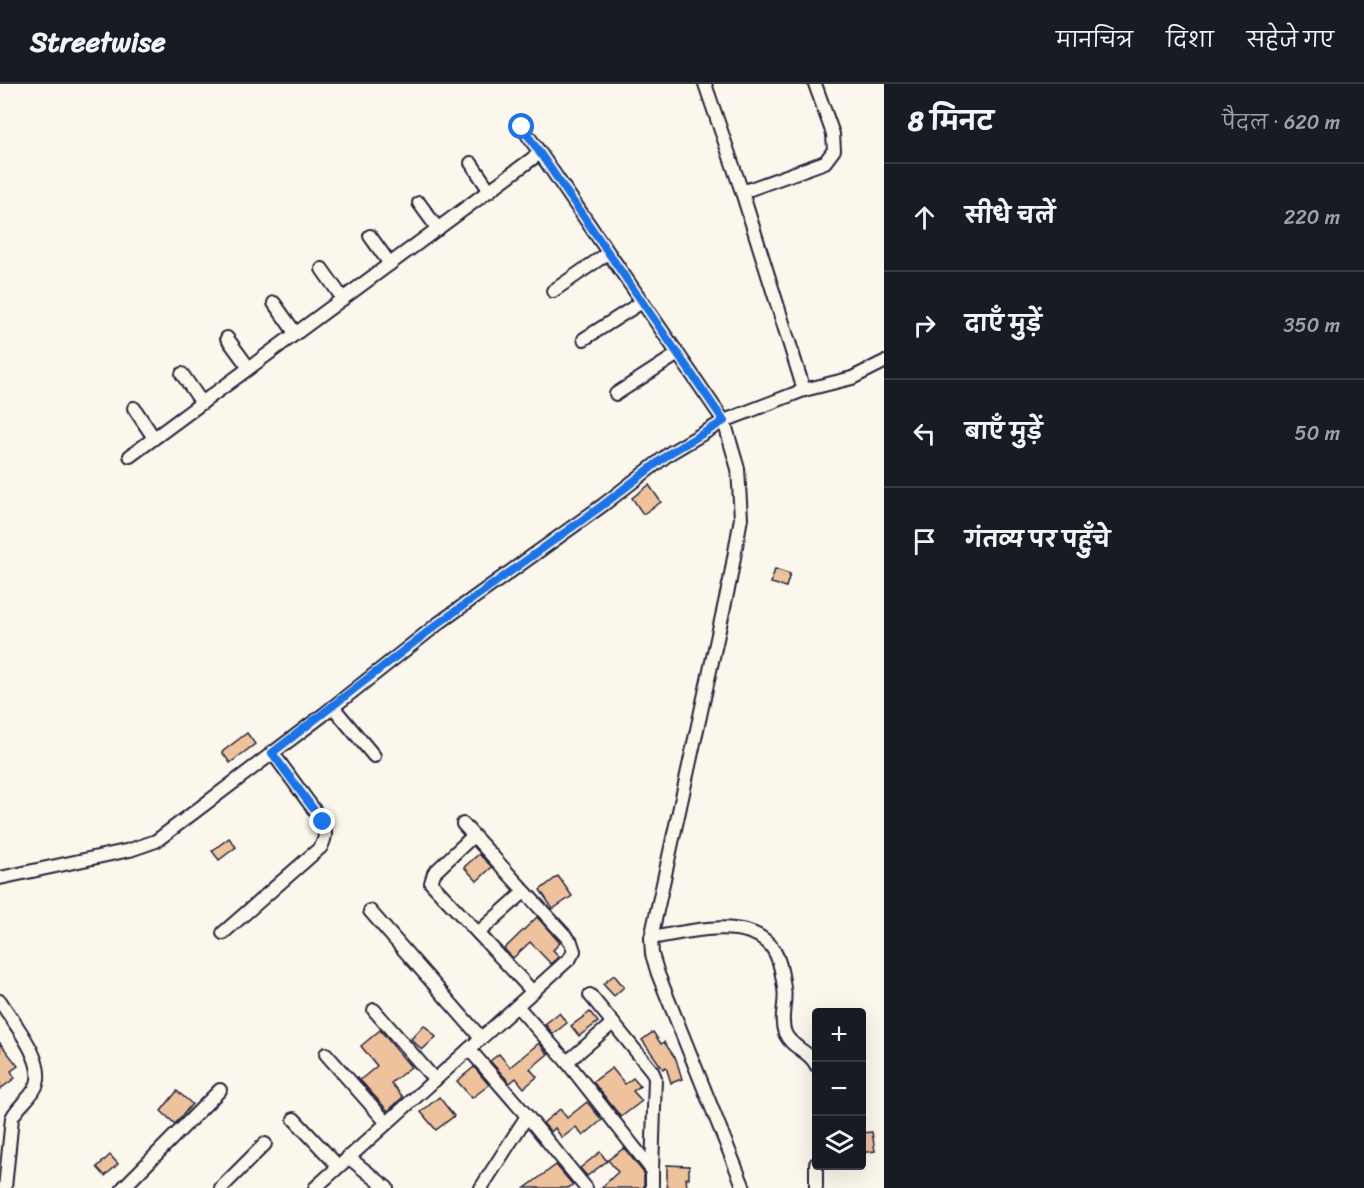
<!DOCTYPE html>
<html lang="hi">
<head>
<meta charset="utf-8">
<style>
  :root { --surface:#171b24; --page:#20242c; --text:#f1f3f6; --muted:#9ea1a6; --line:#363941 }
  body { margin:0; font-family:Sriracha,"Playpen Sans Deva",sans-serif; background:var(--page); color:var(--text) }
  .controls { position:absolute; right:18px; bottom:18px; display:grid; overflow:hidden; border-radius:6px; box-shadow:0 6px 24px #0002 }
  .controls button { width:54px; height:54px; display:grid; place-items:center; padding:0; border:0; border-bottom:2px solid var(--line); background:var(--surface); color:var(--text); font:30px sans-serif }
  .stop { position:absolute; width:18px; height:18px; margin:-14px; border:4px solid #1a73e8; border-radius:50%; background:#fff }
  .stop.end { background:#1a73e8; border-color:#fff; box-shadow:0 2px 6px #0008 }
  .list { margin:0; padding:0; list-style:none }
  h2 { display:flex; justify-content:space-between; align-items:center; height:78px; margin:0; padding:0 24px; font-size:26px }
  h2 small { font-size:20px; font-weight:400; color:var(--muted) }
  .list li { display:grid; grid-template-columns:39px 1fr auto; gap:18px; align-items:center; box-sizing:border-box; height:108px; padding:0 24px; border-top:2px solid var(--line) }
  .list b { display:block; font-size:22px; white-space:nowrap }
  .list em { font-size:20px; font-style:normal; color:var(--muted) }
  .icon { flex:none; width:33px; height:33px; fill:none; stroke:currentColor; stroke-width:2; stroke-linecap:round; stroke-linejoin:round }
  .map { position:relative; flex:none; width:884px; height:1104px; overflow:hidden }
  header { display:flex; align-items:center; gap:36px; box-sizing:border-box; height:84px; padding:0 30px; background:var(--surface); border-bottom:2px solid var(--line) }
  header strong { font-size:28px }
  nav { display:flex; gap:33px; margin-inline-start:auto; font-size:21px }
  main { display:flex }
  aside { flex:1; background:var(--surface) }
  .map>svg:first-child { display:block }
  .building { fill:#efc29e; stroke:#22223b; stroke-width:1.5 }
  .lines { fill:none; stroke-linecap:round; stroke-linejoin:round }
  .street-casing { stroke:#22223b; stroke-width:16 }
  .street { stroke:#fbf7ec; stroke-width:12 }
  .route { stroke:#1a73e8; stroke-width:8 }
</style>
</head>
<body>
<header>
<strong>Streetwise</strong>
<nav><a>मानचित्र</a><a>दिशा</a><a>सहेजे गए</a></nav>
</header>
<main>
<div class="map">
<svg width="884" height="1104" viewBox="0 0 884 1104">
  <rect width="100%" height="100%" fill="#fbf7ec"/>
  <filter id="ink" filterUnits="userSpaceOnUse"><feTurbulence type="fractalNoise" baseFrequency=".0167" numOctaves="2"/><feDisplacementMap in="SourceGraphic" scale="12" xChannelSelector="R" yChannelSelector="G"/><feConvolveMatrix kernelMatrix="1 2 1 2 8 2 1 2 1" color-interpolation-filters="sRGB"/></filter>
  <g filter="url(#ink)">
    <g class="building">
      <path d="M649,401L661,418L643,430L632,414Z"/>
      <path d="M775,485L790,490L786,503L771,499Z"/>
      <path d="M247,649L255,660L230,679L222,668Z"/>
      <path d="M229,754L236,763L219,776L212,767Z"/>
      <path d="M479,770L492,783L477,797L464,783Z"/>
      <path d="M558,792L572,812L553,825L540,806Z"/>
      <path d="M537,833L560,859L553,866L559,872L551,880L530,858L513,874L504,865Z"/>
      <path d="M614,891L624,903L614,912L603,900Z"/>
      <path d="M590,928L598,938L579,952L571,942Z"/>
      <path d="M559,929L567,939L553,950L545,940Z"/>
      <path d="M424,941L436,953L422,966L411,955Z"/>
      <path d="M380,946L411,983L391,999L403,1013L388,1027L360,996L377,982L361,962Z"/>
      <path d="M653,948L661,960L664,958L676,975L682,995L671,999L666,983L663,985L642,956Z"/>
      <path d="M0,959L18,982L11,987L15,994L0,1005Z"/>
      <path d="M539,959L548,970L530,985L537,993L524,1004L516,994L510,999L490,977L499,970L510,983Z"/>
      <path d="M474,983L489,1001L472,1014L457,997Z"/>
      <path d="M612,984L625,1000L633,994L640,1002L633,1007L642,1017L621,1033L593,998Z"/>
      <path d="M177,1007L192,1020L175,1040L161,1027Z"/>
      <path d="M439,1013L454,1032L436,1046L421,1028Z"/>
      <path d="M587,1018L602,1036L583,1052L576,1043L562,1054L555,1044L551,1048L543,1039L560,1025L567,1034Z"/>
      <path d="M872,1048L875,1067L861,1069V1049Z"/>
      <path d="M624,1064L644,1089V1104H601L618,1088L608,1076Z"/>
      <path d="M600,1068L607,1077L587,1092L580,1084Z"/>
      <path d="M110,1071L118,1080L105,1092L97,1083Z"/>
      <path d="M556,1081L573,1101L568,1104H525Z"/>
      <path d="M667,1081L689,1082V1094H686L687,1104H667Z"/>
    </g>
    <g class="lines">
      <g class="street-casing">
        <g id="street">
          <path d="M705,0L742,108L804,306"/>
          <path d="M522,43L540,69"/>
          <path d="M471,79L490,107"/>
          <path d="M742,108L825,78L834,66L833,50L815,0"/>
          <path d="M419,119L438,145"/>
          <path d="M370,152L390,180"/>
          <path d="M322,185L343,215"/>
          <path d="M553,207L608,169"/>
          <path d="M274,219L296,250"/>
          <path d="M227,254L249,284"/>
          <path d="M584,255L642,218"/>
          <path d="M182,290L202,319"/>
          <path d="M616,310L678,270"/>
          <path d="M134,324L154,354"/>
          <path d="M130,372L540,69L724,337L738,385L741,434L730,496L651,854L652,870L658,890L744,1104"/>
          <path d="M333,623L374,672"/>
          <path d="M473,752L434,789L431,799L478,849"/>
          <path d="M0,794L130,766L156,757L323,631L439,539L603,421L670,369L724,337L804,306L852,294L884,278"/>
          <path d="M524,808L478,849L533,908"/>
          <path d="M370,827L481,954"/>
          <path d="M223,849L321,763C326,753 326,748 323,738L272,668"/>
          <path d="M651,854C683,849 740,833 767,858C779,868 782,889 784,904C787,919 779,934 785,949C791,964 810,967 816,981"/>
          <path d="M590,911L613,939"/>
          <path d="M0,917C13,938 45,976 37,1000C32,1014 18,1021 12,1034L5,1104"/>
          <path d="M517,922L567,978L652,1086V1104"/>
          <path d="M374,926L435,996"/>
          <path d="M469,965L527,1032L586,1104"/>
          <path d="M326,970L387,1039"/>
          <path d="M567,978L613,939L652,987L655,994L652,1086"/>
          <path d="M294,1035L338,1082"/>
          <path d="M348,1073L387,1104"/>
          <path d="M123,1104L220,1006"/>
          <path d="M221,1104L265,1060"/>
          <path d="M315,1104L570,874L574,867L571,858L463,740"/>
          <path d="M481,1104L527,1032"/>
          <path d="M816,1104V1080"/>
        </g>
      </g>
      <use href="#street" class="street"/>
    </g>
  </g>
  <g class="lines" filter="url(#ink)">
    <path class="route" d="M323,738L272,669L439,539L603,421L670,369L724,337L522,43"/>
  </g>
</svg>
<div class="controls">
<button>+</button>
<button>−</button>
<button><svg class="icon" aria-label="layers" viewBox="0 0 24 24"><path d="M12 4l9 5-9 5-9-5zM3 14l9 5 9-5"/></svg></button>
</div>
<div class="stop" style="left:522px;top:43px"></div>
<div class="stop end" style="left:323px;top:738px"></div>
</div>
<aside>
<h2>8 मिनट<small>पैदल · 620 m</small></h2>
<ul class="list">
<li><svg class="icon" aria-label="ahead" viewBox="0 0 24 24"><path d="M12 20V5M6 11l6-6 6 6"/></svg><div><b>सीधे चलें</b></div><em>220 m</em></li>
<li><svg class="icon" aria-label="right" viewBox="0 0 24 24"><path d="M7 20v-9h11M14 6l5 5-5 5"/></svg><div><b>दाएँ मुड़ें</b></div><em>350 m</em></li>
<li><svg class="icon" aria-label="left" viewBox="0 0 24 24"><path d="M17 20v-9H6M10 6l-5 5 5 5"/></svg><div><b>बाएँ मुड़ें</b></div><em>50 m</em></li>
<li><svg class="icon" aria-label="arrive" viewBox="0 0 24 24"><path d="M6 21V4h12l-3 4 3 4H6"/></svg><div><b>गंतव्य पर पहुँचे</b></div></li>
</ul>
</aside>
</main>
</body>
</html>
